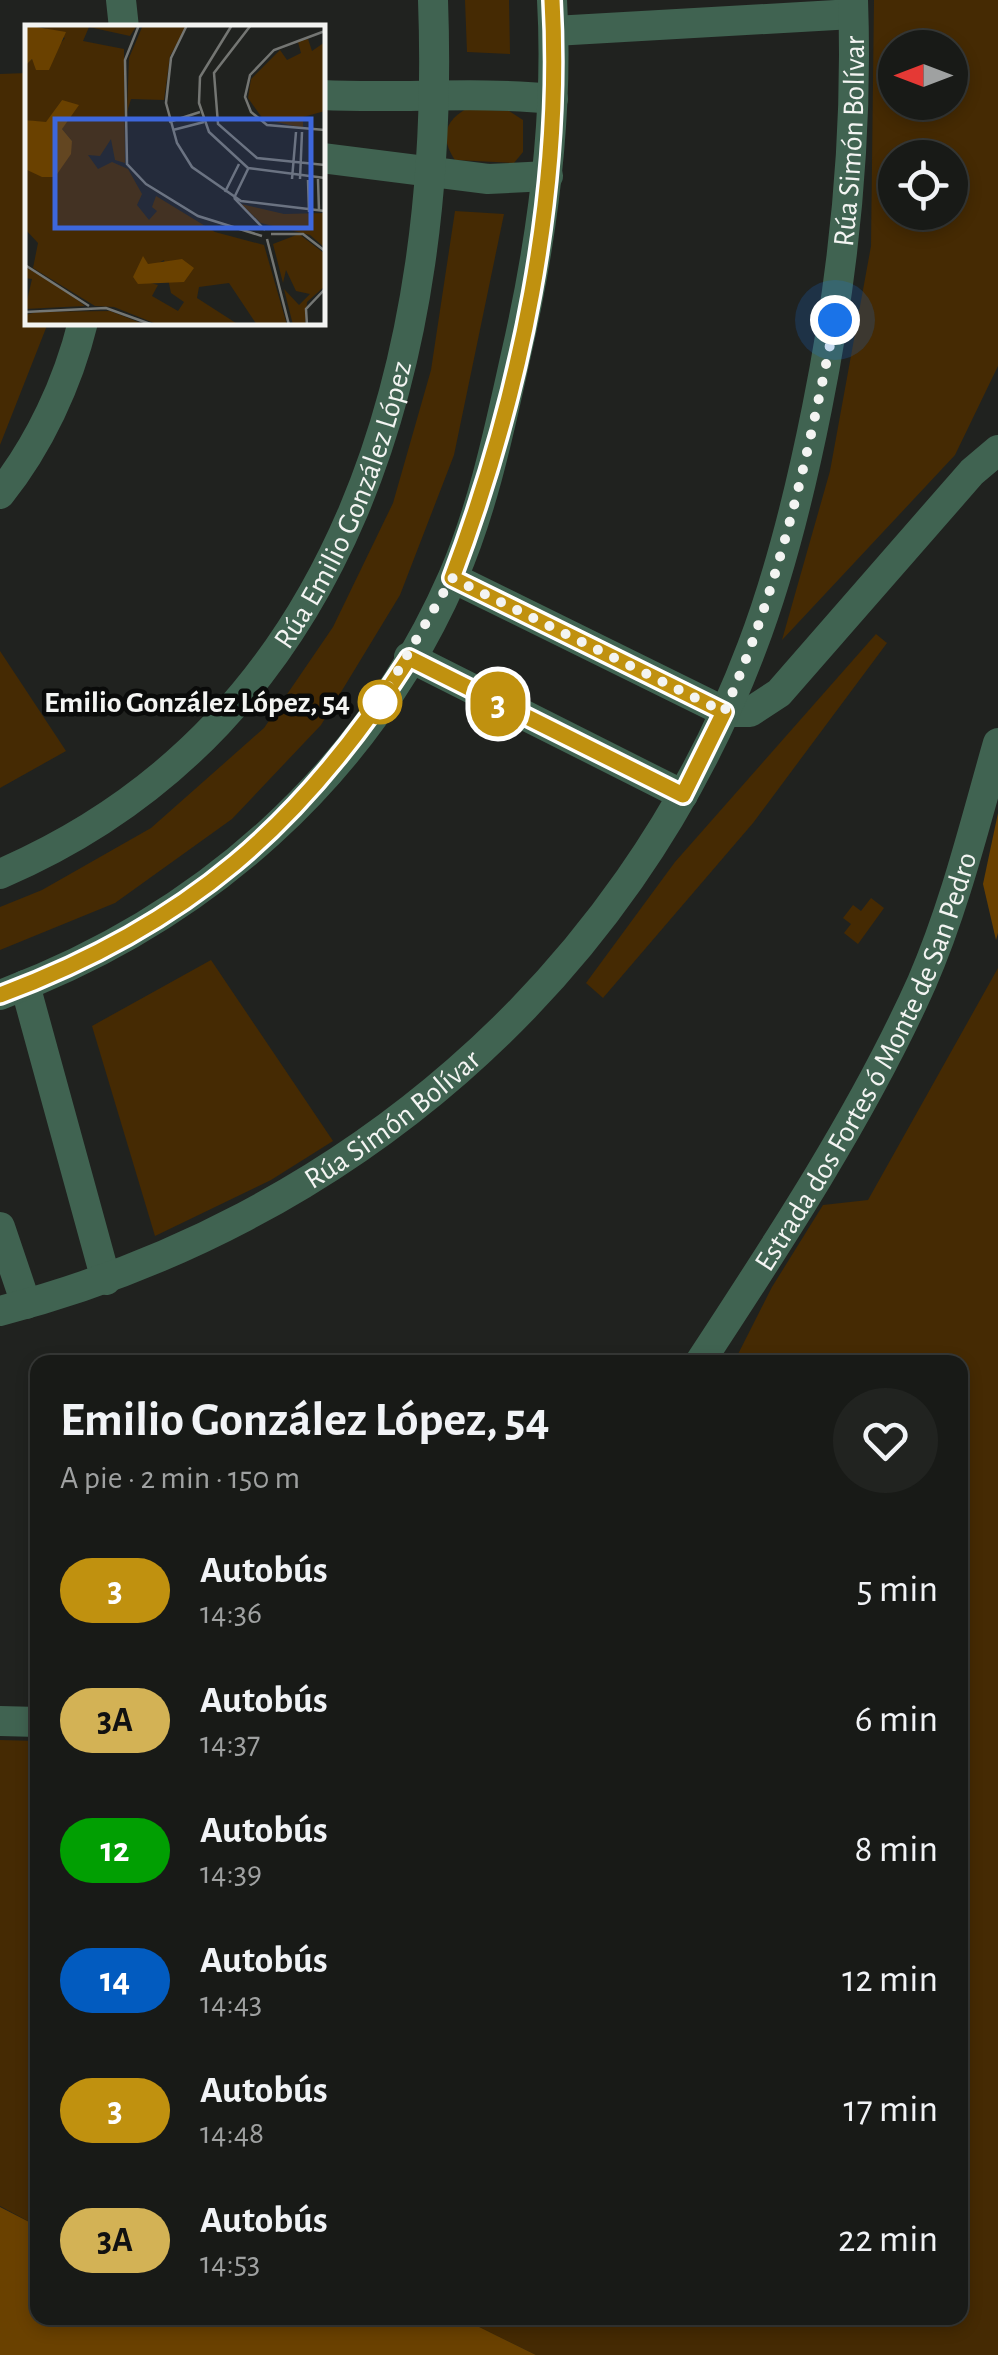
<!DOCTYPE html>
<html lang="es">
<meta charset="utf-8">
<style>
:root{--surface:#181a17;--page:#212320;--text:#f1f3f6;--muted:#9fa1a1;--line:#363836}
body{margin:0;font-family:"Alegreya Sans",sans-serif;background:var(--page);color:var(--text);height:100vh;display:flex;flex-direction:column;font-size:38px;white-space:nowrap}
*{box-sizing:border-box;margin:0}
p{font-size:32px;color:var(--muted)}
.icon{flex:none;width:55px;height:55px;fill:none;stroke:currentColor;stroke-width:2;stroke-linecap:round;stroke-linejoin:round}
.map{position:relative;flex:1;overflow:hidden}
.drawer{position:absolute;left:30px;top:1355px;width:938px;height:970px;display:flex;flex-direction:column;background:var(--surface);border-radius:20px;box-shadow:0 5px 15px #0003,0 0 0 2px var(--line)}
.drawer>*{flex:none}
.badge{padding:0 20px;border-radius:32px;font-size:35px;line-height:65px}
.needle{width:65px;rotate:270deg}
.tools{position:absolute;left:878px;top:30px;display:grid;gap:20px}
.tools a{display:grid;place-items:center;width:90px;height:90px;border-radius:50%;background:var(--surface);box-shadow:0 5px 15px #0003,0 0 0 2px var(--line);font-size:50px}
.you{position:absolute;width:50px;height:50px;margin:-25px;border:8px solid #fff;border-radius:50%;background:#1a73e8;box-shadow:0 0 0 15px #1a73e833}
.map>.badge{position:absolute;translate:-50% -50%;box-shadow:0 0 0 5px #fff}
.round{display:grid;place-items:center;flex:none;width:105px;height:105px;border-radius:52px;background:var(--page)}
.summary{display:flex;align-items:center;justify-content:space-between;height:170px;padding:0 30px}
h1{font-size:48px;font-weight:600;line-height:75px}
ul{padding:0;list-style:none}
li{display:flex;align-items:center;gap:30px;height:130px;padding:0 30px}
li div{flex:1}
li b{display:block;font-size:38px}
li em{font-style:normal}
li .badge{min-width:110px;font-weight:700;text-align:center}
.map>svg:first-child{display:block}
</style>
<div class="map">
<svg width="998" height="2355" viewBox="0 0 998 2355">
<rect width="100%" height="100%" fill="#20221f"/>
<g fill="#452a03" fill-rule="evenodd">
<path d="M 465,0 L 509,0 L 510,54 L 467,52 Z"/>
<path d="M 874,0 L 998,0 L 998,366 L 955,455 L 782,640 L 830,471 L 871,246 ZM 895,48 L 950,48 L 950,102 L 895,102 ZM 895,158 L 950,158 L 950,212 L 895,212 Z"/>
<path d="M 27,73 L 28,322 L 48,323 L 0,445 L 0,74 Z"/>
<path d="M 466,109 L 509,111 L 523,120 L 523,152 L 514,163 L 455,160 C 441,139 443,122 466,109 Z"/>
<path d="M 455,211 L 504,214 L 454,455 L 400,595 L 321,725 L 232,819 L 115,903 L 0,950 L 0,907 L 42,890 L 151,828 L 264,728 L 333,627 L 393,503 L 431,370 Z"/>
<path d="M 876,634 L 887,643 L 753,823 L 603,998 L 586,983 L 675,862 Z"/>
<path d="M 0,651 L 66,751 L 0,788 Z"/>
<path d="M 871,898 L 884,908 L 858,944 L 844,933 L 851,924 L 843,918 L 853,905 L 861,911 Z"/>
<path d="M 211,960 L 333,1141 L 271,1180 L 155,1236 L 92,1026 Z"/>
<path d="M 998,968 L 998,2355 L 536,2355 L 461,2318 L 960,2318 L 960,1362 L 734,1362 L 772,1287 L 823,1205 L 868,1200 Z"/>
<path d="M 0,1740 L 37,1741 L 37,2226 L 0,2206 Z"/>
</g>
<g fill="#6a4100">
<path d="M 998,813 L 998,933 L 996,940 L 983,884 Z"/>
<path d="M 0,2207 L 37,2226 L 38,2318 L 461,2318 L 536,2355 L 0,2355 Z"/>
</g>
<g fill="none" stroke-linecap="round" stroke-linejoin="round">
<g stroke="#406351" stroke-width="30">
<path d="M 121,0 L 124,28"/>
<path d="M 554,31 L 853,14"/>
<path d="M 322,95 C 400,99 476,91 553,99"/>
<path d="M 322,158 L 488,179 L 548,176"/>
<path d="M 0,494 C 39,445 68,383 83,322"/>
<path d="M 453,578 L 725,712 L 750,712 L 779,693 L 972,472 L 998,450"/>
<path d="M 409,657 L 683,795"/>
<path id="s1" d="M 0,874 C 351,723 446,351 433,0"/>
<path d="M 25,985 L 106,1280"/>
<path d="M 0,995 C 202,920 366,776 453,577 C 483,508 499,431 515,359 C 542,242 559,121 552,0"/>
<path d="M 0,1227 L 26,1304"/>
<path id="s2" d="M 0,1311 C 343,1222 626,981 752,647 C 781,571 801,488 817,408 C 844,274 858,137 853,0"/>
<path id="s3" d="M 700,1362 C 778,1243 864,1112 922,982 C 955,906 975,823 998,743"/>
<path d="M 0,1721 L 38,1722"/>
</g>
</g>
<g fill="none" stroke-linecap="round" stroke-linejoin="round">
<defs>
<path id="line" d="M 0,995 C 188,925 302,825 409,658 L 683,795 L 724,712 L 452,578 C 520,398 563,193 552,0"/>
</defs>
<use href="#line" stroke="#fff" stroke-width="22"/>
<use href="#line" stroke="#c0910f" stroke-width="15"/>
<path stroke="#f3f4f2" stroke-width="10" stroke-dasharray="0 18" d="M 380,702 L 452,578 L 724,712 C 780,587 808,454 835,320"/>
</g>
<circle fill="#fff" stroke="#c0910f" stroke-width="5" cx="380" cy="702" r="20"/>
<g text-anchor="middle" stroke-width="9" stroke-linejoin="round" paint-order="stroke">
<g font-size="30" fill="#f3f4f2" stroke="#0a0b0a">
<text dy="10" stroke="none"><textPath href="#s2" startOffset="1560">Rúa Simón Bolívar</textPath></text>
<text dy="10" stroke="none"><textPath href="#s1" startOffset="522">Rúa Emilio González López</textPath></text>
<text dy="10" stroke="none"><textPath href="#s3" startOffset="345">Estrada dos Fortes ó Monte de San Pedro</textPath></text>
<text dy="10" stroke="none"><textPath href="#s2" startOffset="440">Rúa Simón Bolívar</textPath></text>
</g>
<g font-size="30" font-weight="bold" fill="#f3f4f2" stroke="#0a0b0a" text-anchor="end">
<text x="350" y="712">Emilio González López, 54</text>
</g>
</g>
<g transform="translate(25 25)">
<rect width="300" height="300" fill="#20221f"/>
<path d="M 14,0 L 112,0 L 105,11 L 64,2 L 58,16 L 99,24 L 100,138 L 90,135 L 86,114 L 75,131 L 63,130 L 73,144 L 87,137 L 103,144 L 117,169 L 112,180 L 124,195 L 132,186 L 127,182 L 131,171 L 190,207 L 239,220 L 262,300 L 232,300 L 204,258 L 174,262 L 172,273 L 214,300 L 134,300 L 89,282 L 70,281 L 8,243 L 13,218 L 0,204 L 0,144 L 30,152 L 47,116 L 37,104 L 37,75 L 21,98 L 0,95 L 0,41 L 7,34 L 12,45 L 40,13 ZM 139,235 L 146,268 L 159,277 L 153,286 L 127,271 L 133,260 L 108,253 ZM 118,0 L 162,0 L 145,31 L 139,75 L 106,74 L 102,87 L 104,33 ZM 283,14 L 287,26 L 300,17 L 300,86 L 278,92 L 278,103 L 238,94 L 223,73 L 226,54 L 255,25 L 262,35 L 276,28 L 273,17 ZM 216,179 L 259,189 L 300,188 L 300,223 L 285,210 L 236,198 ZM 274,209 L 300,229 L 300,261 L 282,277 L 280,300 L 268,300 L 259,264 L 274,280 L 285,269 L 271,266 L 261,245 L 258,258 L 248,219 ZM 0,242 L 36,262 L 60,281 L 0,284 L 7,254 L 0,253 ZM 85,286 L 121,300 L 0,300 L 0,290 L 12,287 Z" fill="#452a03" fill-rule="evenodd"/>
<path d="M 0,0 L 41,7 L 24,45 L 11,45 L 7,34 L 0,41 ZM 37,75 L 54,80 L 37,104 L 47,116 L 46,129 L 30,152 L 17,152 L 0,144 L 0,95 L 21,97 ZM 118,231 L 123,239 L 157,234 L 169,243 L 159,257 L 113,259 L 108,252 Z" fill="#6a4100"/>
<path fill="none" stroke="#747673" stroke-width="2.5" d="M 114,0 L 100,35 L 102,139 L 121,159 L 173,191 L 237,211M 162,0 L 146,33 L 141,78 L 152,118 L 167,142 L 216,176 L 300,186M 207,0 L 175,52 L 174,78 L 184,107 L 223,143 L 300,153M 226,0 L 189,48 L 193,99 L 232,133 L 300,140M 300,6 L 249,25 L 225,50 L 220,72 L 226,87 L 242,100 L 300,105M 144,97 L 175,87M 148,105 L 179,97M 267,154 L 271,107M 275,154 L 277,107M 293,154 L 294,186M 283,155 L 284,187M 200,167 L 214,139M 209,173 L 240,205M 209,173 L 223,144M 246,209 L 278,209 L 300,226M 242,214 L 264,300M 0,240 L 64,281M 0,287 L 81,283 L 128,300M 282,300 L 281,284 L 300,264"/>
<path fill="#3d67dc" fill-opacity="0.15" stroke="#3d67dc" stroke-width="5" d="M 30,94 L 286,94 L 286,203 L 30,203 Z"/>
<rect width="300" height="300" fill="none" stroke="#f3f4f2" stroke-width="5"/>
</g>
</svg>
<div class="tools">
<a><svg class="needle" viewBox="-14 -14 28 28"><path d="M0-13l5 13h-10z" fill="#e53935"/><path d="M0 13l5-13h-10z" fill="#9fa1a1"/></svg></a>
<a><svg class="icon" aria-label="locate" viewBox="0 0 24 24"><circle cx="12" cy="12" r="6"/><path d="M12 2v4M12 18v4M2 12h4M18 12h4"/></svg></a>
</div>
<div class="you" style="left:835px;top:320px"></div>
<b class="badge" style="left:498px;top:704px;background:#c0910f;color:#fff">3</b>
<section class="drawer">
<div class="summary"><div><h1>Emilio González López, 54</h1><p>A pie · 2 min · 150 m</p></div><a class="round"><svg class="icon" aria-label="heart" viewBox="0 0 24 24"><path d="M12 20l-8-8c-3-5 5-10 8-4 3-6 11-1 8 4z"/></svg></a></div>
<ul>
<li><span class="badge" style="background:#c0910f;color:#fff">3</span><div><b>Autobús</b><p>14:36</p></div><em>5 min</em></li>
<li><span class="badge" style="background:#d3b255;color:#111">3A</span><div><b>Autobús</b><p>14:37</p></div><em>6 min</em></li>
<li><span class="badge" style="background:#019f02;color:#fff">12</span><div><b>Autobús</b><p>14:39</p></div><em>8 min</em></li>
<li><span class="badge" style="background:#025bbf;color:#fff">14</span><div><b>Autobús</b><p>14:43</p></div><em>12 min</em></li>
<li><span class="badge" style="background:#c0910f;color:#fff">3</span><div><b>Autobús</b><p>14:48</p></div><em>17 min</em></li>
<li><span class="badge" style="background:#d3b255;color:#111">3A</span><div><b>Autobús</b><p>14:53</p></div><em>22 min</em></li>
</ul>
</section>
</div>
